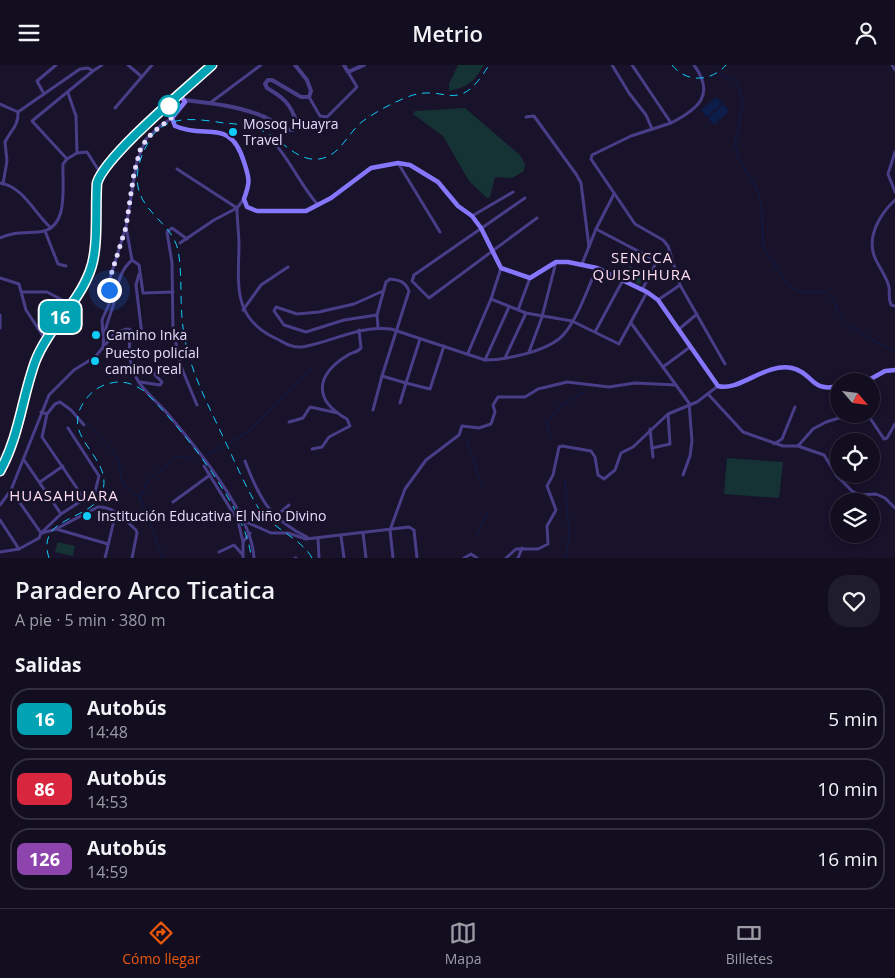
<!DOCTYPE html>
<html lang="es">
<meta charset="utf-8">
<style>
:root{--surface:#120e20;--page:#1f1c2d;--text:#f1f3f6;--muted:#9c9ca5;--line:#312e3e;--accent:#ea580c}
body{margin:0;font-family:"Open Sans",sans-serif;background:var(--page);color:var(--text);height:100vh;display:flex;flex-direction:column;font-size:19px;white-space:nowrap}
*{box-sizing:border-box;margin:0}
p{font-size:16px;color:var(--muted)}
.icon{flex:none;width:28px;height:28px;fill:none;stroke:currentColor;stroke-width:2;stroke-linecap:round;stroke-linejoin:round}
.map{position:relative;height:493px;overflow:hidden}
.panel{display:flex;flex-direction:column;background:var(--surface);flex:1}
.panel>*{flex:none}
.badge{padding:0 10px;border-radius:8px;font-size:18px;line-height:32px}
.needle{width:32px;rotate:118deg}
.fabs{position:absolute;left:830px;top:308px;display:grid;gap:10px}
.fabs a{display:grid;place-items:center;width:50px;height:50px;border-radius:50%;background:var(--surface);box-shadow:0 2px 8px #0003,0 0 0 1px var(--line);font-size:25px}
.you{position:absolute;width:25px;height:25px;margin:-12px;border:4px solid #fff;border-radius:50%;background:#1a73e8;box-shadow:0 0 0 8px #1a73e833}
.map>.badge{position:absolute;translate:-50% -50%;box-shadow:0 0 0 2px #fff}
h2{padding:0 15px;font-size:19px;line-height:45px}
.round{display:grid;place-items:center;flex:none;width:52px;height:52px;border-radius:20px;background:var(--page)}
.head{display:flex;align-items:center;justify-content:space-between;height:85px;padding:0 15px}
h1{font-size:24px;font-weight:600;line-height:38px}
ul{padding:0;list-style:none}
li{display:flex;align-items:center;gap:15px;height:62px;margin:0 10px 8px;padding:0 5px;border:2px solid var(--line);border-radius:20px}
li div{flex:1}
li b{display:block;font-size:19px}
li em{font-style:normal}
li .badge{min-width:55px;font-weight:700;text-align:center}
header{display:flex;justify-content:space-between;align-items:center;height:65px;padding:0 15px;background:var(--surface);font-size:22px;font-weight:600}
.tab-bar{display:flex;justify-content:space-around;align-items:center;height:70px;border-top:1px solid var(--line);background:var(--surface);font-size:14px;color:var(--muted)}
.tab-bar a{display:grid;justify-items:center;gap:2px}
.tab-bar .selected{color:var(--accent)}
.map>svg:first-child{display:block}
</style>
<header><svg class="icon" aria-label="menu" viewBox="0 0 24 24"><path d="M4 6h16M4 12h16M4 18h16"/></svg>Metrio<svg class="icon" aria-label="person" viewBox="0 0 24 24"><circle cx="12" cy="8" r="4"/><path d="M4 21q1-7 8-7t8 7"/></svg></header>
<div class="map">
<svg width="895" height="493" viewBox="0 0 895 493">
<rect width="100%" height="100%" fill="#18122b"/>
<g fill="#153334">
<path d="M 458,0 L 484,0 C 473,17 470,21 449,26 L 449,19 Z"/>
<path d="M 465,43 L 520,90 L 525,99 L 524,106 L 512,113 L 495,112 L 490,132 L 487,133 L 469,116 L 443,71 L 413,49 L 415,46 Z"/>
<path d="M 630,201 L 645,209 L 640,220 L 624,212 Z"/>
<path d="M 727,393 L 783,397 L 779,433 L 724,429 Z"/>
<path d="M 58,477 L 75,481 L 73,491 L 55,487 Z"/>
</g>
<g fill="#0d1d49">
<path d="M 716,32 L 722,38 L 707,52 L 701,45 Z"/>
<path d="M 723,39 L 729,46 L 714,60 L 708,53 Z"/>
</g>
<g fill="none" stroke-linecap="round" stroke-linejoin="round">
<g stroke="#0d1d49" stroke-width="1">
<path d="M 711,0 L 714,3"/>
<path d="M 720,8 L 737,17 L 743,39 L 735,79 L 739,94 L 757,124 L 762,143 L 763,182 L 786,218 L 795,225 L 804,228 L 827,227 C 837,237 836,245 843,254 C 853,267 881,279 895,286"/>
<path d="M 86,357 C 94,367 111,382 117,393 C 125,412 114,419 140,432 L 163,493"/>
<path d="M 466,372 L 481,419"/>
<path d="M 550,372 L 547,357 L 561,340 L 585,327"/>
<path d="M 228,378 L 248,367 L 312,303"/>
<path d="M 207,390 L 224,381"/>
<path d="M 565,415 L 569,469 L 566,493"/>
<path d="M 140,432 L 149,415 L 178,391 L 194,395"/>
<path d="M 477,470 L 487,447"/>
<path d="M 56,491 L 59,493"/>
</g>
<g stroke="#483e88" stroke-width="3">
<path d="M 128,0 L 142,12"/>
<path d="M 612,0 L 629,28 L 646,50 L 652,64"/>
<path d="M 632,0 L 671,58 C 698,44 716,30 694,0"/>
<path d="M 892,0 L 895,5"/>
<path d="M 93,6 L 102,0"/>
<path d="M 68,28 L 76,51 L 77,88"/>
<path d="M 44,29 L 37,16 L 56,0"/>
<path d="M 309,32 L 320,51 L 327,52 L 357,22 L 348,7"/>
<path d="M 210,38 L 261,0"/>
<path d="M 0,39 L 18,47"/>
<path d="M 115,43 L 152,0"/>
<path d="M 18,47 L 80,4 L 88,3 L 93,6 L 32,56 L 67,94"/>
<path d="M 526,52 L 534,51 L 576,109 L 581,118 L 589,182"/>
<path d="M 671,58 L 631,71 L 592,90 L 591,94 L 635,159 L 663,175 L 668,181 L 680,220 L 725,299"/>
<path d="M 271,74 C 290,94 300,120 318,140"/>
<path d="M 895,87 L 888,109 L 895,127"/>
<path d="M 398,98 L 440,167"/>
<path d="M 177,104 L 237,143"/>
<path d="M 0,118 C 24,122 34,148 51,163"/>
<path d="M 3,119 L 7,96 L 5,77 C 11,65 19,60 18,47"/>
<path d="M 525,133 L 414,210 L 412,216 L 429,233 L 537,153"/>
<path d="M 895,135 C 880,149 866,172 875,193 C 879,202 887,212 889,222 C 890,229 888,233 891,240 L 895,241"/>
<path d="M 237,143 C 237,156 239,168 239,181 C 238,222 233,254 277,274 C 285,278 292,283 302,282 C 333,277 358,260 391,264 L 485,295 C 506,295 550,286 564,269 C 578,253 588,222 597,203"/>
<path d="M 472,151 L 513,127"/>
<path d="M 126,162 L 132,195"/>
<path d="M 596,164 L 655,195 L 656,198 L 642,225"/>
<path d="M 45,166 L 58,199 L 66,201"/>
<path d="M 0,173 C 13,167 23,168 38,167 C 70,165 62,122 63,99 L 67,94 L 77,88 L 87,87 L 101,109"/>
<path d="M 187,174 L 172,163 L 167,167 L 172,198 L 173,266 L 182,304 L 197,340"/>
<path d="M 180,178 L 214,155 L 237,143 L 244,134"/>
<path d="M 582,199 L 596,164 L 614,129"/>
<path d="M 0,213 L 19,219 L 26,245 L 45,274"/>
<path d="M 22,227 L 47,227 L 70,239"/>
<path d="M 491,234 L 501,203"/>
<path d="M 658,235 L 680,220"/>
<path d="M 243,245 L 261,220 L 288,202"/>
<path d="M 518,245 L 530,213"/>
<path d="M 0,250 L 0,263"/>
<path d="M 377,250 L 344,255 L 306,267 L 284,260 L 274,246 L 276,242 L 297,249 L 319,247 L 354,239 L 383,226"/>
<path d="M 631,258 L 689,338 L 692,376 L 690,391 L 683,410"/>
<path d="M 378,263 L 377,250 L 386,217 L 390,214 C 399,215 405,216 409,226 L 382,311 L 406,318 L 420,274"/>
<path d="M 129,264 L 139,271 L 142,270 L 136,220 L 139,209"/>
<path d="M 678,265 L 697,249"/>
<path d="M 595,267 L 623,215"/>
<path d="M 103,270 L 102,255 L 110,237 L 110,213 L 126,162 L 137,96 L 146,74 L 160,61 L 172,53"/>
<path d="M 103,283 C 103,268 108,256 113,241 C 118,224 117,208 132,195 L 139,200 L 143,228 L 173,227"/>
<path d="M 529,287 L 542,252 L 556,197"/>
<path d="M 468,288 L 491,234 L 526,248 L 572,256 L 619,279 L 647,227"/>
<path d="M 505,293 L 526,248"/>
<path d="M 485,295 L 509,242"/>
<path d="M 663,302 L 690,282"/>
<path d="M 140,317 L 160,320 L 162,317 L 155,310 L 155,308 L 182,304"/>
<path d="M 708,329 L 743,367 L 783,381 L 798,381 L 824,390 L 837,411 L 852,426 L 859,430 L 876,429 L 885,433 L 895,443"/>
<path d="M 400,338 L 406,318 L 430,324 L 444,281"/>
<path d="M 373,345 L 382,311"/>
<path d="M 41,347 L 47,349 L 42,372 L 85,435"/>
<path d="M 47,349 L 55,339 L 60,337 L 71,345 L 84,360"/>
<path d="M 289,357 L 303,353 L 310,342 L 338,348"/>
<path d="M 650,364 L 653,392"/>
<path d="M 774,379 L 782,374 L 795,342"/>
<path d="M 798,381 L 813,364 L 826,357 L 839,353 L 854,355 L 870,353 L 884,374 L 887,373 L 895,359"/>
<path d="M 652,383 L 670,379 L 668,349"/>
<path d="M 312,384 L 322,382 L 329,372 L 350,361 L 347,354 C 313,335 315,310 348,290 C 352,287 357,288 361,283 L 359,265"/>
<path d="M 24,395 L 61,449"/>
<path d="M 245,396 C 259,433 270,454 307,472"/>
<path d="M 204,401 L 238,456 L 243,477"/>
<path d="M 40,417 L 63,401"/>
<path d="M 11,425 L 41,468"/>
<path d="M 173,437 L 210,410"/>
<path d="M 0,440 L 11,425 L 49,330 L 74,305 L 95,292 L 115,268 L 127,264 L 131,270 C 127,286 129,299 137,314 C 143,326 158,337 167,348 C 196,382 252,449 254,493"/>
<path d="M 275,452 L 289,440"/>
<path d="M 0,455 L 19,484"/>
<path d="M 244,456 L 271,468 L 288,468 L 306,474 L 409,462 L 414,465 L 417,493"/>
<path d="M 56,464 L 98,442 C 114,441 125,455 136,465 L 137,468 L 132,493"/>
<path d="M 42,468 L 56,464 L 108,479"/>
<path d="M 363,468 L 366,493"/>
<path d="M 341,471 L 344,493"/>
<path d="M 318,473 L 319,493"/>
<path d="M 0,487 L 19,484 L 39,473 L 41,468 L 61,449 L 95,427 L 99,411 L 68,363"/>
<path d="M 219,487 L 234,480 L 242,489"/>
<path d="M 105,493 L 116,447"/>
<path d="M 243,493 L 243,477 L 250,468"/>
<path d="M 295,493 L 296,493"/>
<path d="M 393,493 L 390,465 L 405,424 L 426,395 L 459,370 L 462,361 L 479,363 L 491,359 L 495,347 L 493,340 L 498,332 L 525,332 L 538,324 L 567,317 L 609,322 L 635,318 L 676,320"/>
<path d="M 464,493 L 471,489 L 477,493"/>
<path d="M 506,493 L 516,484 L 538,484 L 548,479 L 547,461 L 556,445 L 547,421 L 553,410 L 559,382 L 562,381 L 591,386 L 595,392 L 598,410 L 604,414 L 615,405 L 621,388 L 633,382 L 668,349 L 697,337 L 718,321"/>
<path d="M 518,493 L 522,483"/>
</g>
<g stroke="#483e88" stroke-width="4">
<path d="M 344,0 L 348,7 L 364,0"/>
<path d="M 185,35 C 211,38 238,41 262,51 C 271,54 284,66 293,65 L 297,58 C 290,38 284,33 267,23 L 265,19 L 268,15 L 272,15 L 301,32 L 309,32 L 311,26 L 307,15 L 295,0"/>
</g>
<g stroke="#8676fb" stroke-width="4.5">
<path d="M 180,30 L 185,37 L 172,53 L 175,61 C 207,75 230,52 244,97 C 250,115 250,117 244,134 L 247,142 L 257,146 L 306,146 L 331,133 L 371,103 L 398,98 L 410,100 L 438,117 L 458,141 L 472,151 L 481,163 L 501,203 L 530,213 L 556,197 L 568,197 L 597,203 L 647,227 L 658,235 L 718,321 C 739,327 766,297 792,303 C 814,308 810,328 839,321"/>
<path d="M 867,316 L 885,306 L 895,305"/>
</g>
<path stroke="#e661ca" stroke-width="5" d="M 0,406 L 11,384 L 39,287 C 52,259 77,238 89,210 C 99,186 95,145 97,119 C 104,92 188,23 212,0"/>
<g stroke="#0ecbf8" stroke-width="1" stroke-dasharray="8 6" stroke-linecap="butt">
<path d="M 672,0 C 686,18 711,17 726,0"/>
<path d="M 49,493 C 35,449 95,457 103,425 C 112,390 57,372 86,334 C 92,326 101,320 111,318 C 123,315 134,319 144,326 C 178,358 249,446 251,493"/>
<path d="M 312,493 C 301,473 274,465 259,444 C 246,423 236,399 225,376 C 209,341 190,307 184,269 C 179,241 183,212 178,185 C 172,159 143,148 138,122 C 135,106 141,90 149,76 C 164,48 198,54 224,58 C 237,59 251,60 263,66 C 281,74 297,97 319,94 C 341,91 347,68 363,56 C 376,47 390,39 405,33 C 446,15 456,55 489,0"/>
</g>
</g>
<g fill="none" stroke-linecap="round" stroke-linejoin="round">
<defs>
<path id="line" d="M 0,406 C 19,372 22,333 35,297 C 48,263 78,239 90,206 C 99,183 95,144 97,118 C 105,91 187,23 212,0"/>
</defs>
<use href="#line" stroke="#fff" stroke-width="11"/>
<use href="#line" stroke="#00a3b4" stroke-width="8"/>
<path stroke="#e3dcfe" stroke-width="5" stroke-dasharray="0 9" d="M 109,225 L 110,213 L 126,162 L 134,108 L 141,82 L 152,68 L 175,50 L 169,41"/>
</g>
<circle fill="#fff" stroke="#00a3b4" stroke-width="2.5" cx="169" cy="41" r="10"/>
<g fill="#0ecbf8" stroke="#18122b" stroke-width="2">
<circle cx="233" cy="67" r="5"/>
<circle cx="96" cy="270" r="5"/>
<circle cx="95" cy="296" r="5"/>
<circle cx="87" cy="451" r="5"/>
</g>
<g text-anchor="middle" stroke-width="5" stroke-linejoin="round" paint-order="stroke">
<g font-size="14" fill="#e3dcfe" stroke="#18122b" text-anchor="start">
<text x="243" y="64">Mosoq Huayra<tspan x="243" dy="16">Travel</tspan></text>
<text x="106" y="275">Camino Inka</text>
<text x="105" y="293">Puesto policíal<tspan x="105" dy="16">camino real</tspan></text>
<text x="97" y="456">Institución Educativa El Niño Divino</text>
</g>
<g font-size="15" letter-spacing="1" fill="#fedef0" stroke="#18122b">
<text x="642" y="198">SENCCA<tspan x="642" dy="17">QUISPIHURA</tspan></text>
<text x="64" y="436">HUASAHUARA</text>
</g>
</g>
</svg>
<div class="fabs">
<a><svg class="needle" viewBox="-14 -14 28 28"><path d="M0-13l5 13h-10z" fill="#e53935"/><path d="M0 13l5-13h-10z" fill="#9c9ca5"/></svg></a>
<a><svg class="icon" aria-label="locate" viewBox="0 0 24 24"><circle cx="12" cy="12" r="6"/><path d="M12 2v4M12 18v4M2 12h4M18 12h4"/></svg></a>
<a><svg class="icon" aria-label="layers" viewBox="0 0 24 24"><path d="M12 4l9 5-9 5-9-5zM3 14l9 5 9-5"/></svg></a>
</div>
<div class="you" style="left:109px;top:225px"></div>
<b class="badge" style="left:60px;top:252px;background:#00a3b4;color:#fff">16</b>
</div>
<section class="panel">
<div class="head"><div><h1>Paradero Arco Ticatica</h1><p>A pie · 5 min · 380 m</p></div><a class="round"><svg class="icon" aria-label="heart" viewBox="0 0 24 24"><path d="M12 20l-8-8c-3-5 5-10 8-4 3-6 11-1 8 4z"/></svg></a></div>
<h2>Salidas</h2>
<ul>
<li><span class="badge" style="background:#00a3b4;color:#fff">16</span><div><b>Autobús</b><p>14:48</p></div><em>5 min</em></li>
<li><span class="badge" style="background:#d7263d;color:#fff">86</span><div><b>Autobús</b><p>14:53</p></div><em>10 min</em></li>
<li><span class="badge" style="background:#8e44ad;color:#fff">126</span><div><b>Autobús</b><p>14:59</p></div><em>16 min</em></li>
</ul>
</section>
<nav class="tab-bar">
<a class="selected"><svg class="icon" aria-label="directions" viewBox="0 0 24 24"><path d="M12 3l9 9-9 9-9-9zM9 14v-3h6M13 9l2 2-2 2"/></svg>Cómo llegar</a>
<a><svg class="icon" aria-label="map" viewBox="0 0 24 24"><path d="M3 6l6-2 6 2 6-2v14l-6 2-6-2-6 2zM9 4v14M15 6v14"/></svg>Mapa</a>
<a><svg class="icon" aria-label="tickets" viewBox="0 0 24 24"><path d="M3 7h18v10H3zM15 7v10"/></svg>Billetes</a>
</nav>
